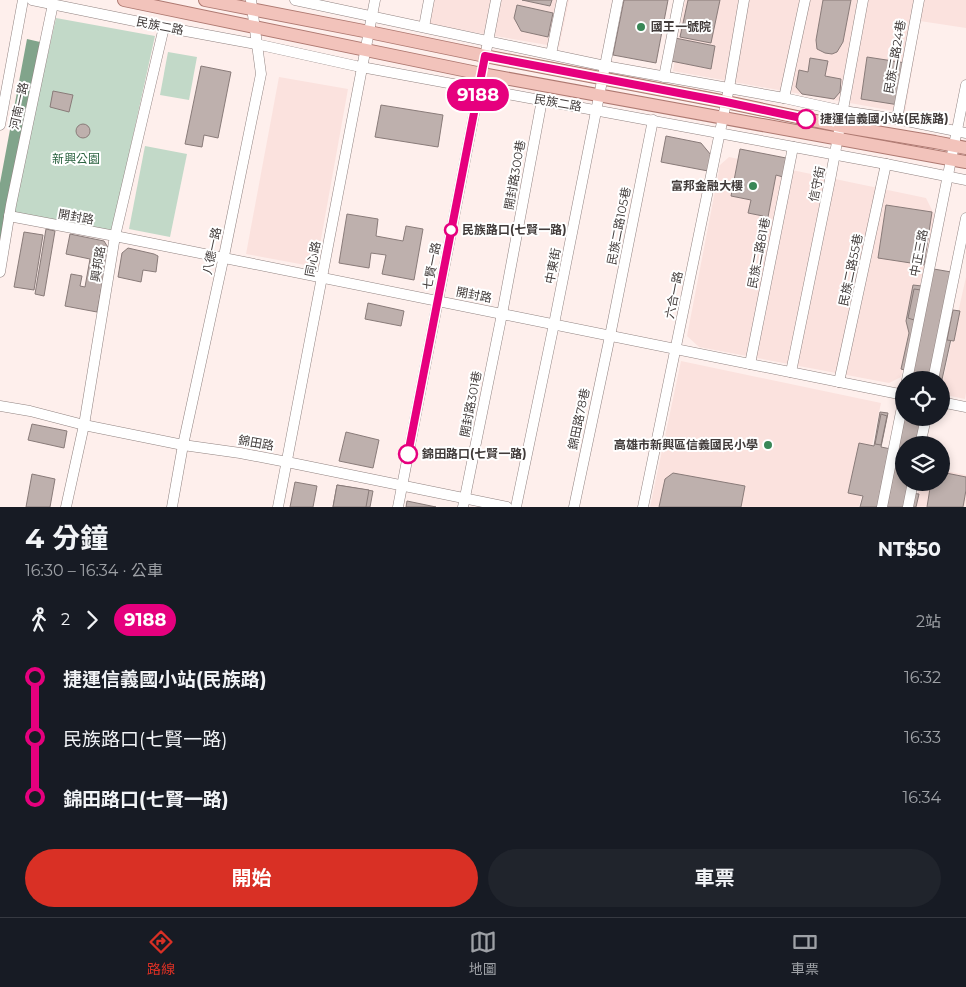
<!DOCTYPE html>
<html lang="zh-TW">
<meta charset="utf-8">
<style>
:root{--surface:#171b24;--page:#20242c;--text:#f1f3f6;--muted:#9ea1a6;--line:#363941;--accent:#d93025}
body{margin:0;font-family:Montserrat,"Noto Sans TC",sans-serif;background:var(--page);color:var(--text);height:100vh;display:flex;flex-direction:column;font-size:19px;white-space:nowrap}
*{box-sizing:border-box;margin:0}
p{font-size:16px;color:var(--muted)}
.icon{flex:none;width:28px;height:28px;fill:none;stroke:currentColor;stroke-width:2;stroke-linecap:round;stroke-linejoin:round}
.map{position:relative;height:507px;overflow:hidden}
.panel{display:flex;flex-direction:column;background:var(--surface);flex:1}
.panel>*{flex:none}
.badge{padding:0 10px;border-radius:16px;font-size:18px;line-height:32px}
.tools{position:absolute;left:895px;top:371px;display:grid;gap:10px}
.tools a{display:grid;place-items:center;width:55px;height:55px;border-radius:50%;background:var(--surface);box-shadow:0 2px 8px #0003;font-size:25px}
.map>.badge{position:absolute;translate:-50% -50%;box-shadow:0 0 0 2px #fff}
.legs{display:flex;align-items:center;gap:8px;height:55px;padding:0 25px;font-size:16px}
.legs p{margin-inline-start:auto}
.headline{display:flex;align-items:center;justify-content:space-between;height:85px;padding:0 25px}
h1{font-size:28px;font-weight:700;line-height:38px}
.primary-button{display:flex;gap:10px;margin-top:auto;padding:10px 25px}
.primary-button a{flex:1;height:58px;border-radius:30px;background:var(--accent);color:#fff;font-size:20px;font-weight:700;line-height:58px;text-align:center}
.primary-button a+a{background:var(--page);color:var(--text)}
ul{padding:0 25px;list-style:none}
li{display:flex;align-items:center;gap:18px;height:60px;font-size:19px}
li i{display:grid;place-items:center;width:8px;height:100%;margin:0 6px;background:currentColor}
li i::after{content:'';width:12px;height:12px;margin:-6px;border:4px solid;border-radius:50%;background:var(--surface)}
li p{margin-inline-start:auto}
li:first-child i{background:linear-gradient(#0000 50%,currentColor 0)}
li:last-child i{background:linear-gradient(currentColor 50%,#0000 0)}
.tab-bar{display:flex;justify-content:space-around;align-items:center;height:70px;border-top:1px solid var(--line);background:var(--surface);font-size:14px;color:var(--muted)}
.tab-bar a{display:grid;justify-items:center;gap:2px}
.tab-bar .active{color:var(--accent)}
.map>svg:first-child{display:block}
</style>
<div class="map">
<svg width="966" height="507" viewBox="0 0 966 507">
<rect width="100%" height="100%" fill="#feefec"/>
<g fill="#fbe2de">
<path d="M 425,0 L 569,0 L 559,47 L 420,23 Z"/>
<path d="M 685,0 L 966,0 L 966,28 L 920,21 L 905,113 L 673,71 Z"/>
<path d="M 279,77 L 348,89 L 316,267 L 246,254 Z"/>
<path d="M 729,157 L 926,198 L 935,216 L 901,377 L 889,383 L 699,347 L 687,336 L 720,165 Z"/>
<path d="M 966,277 L 966,393 L 965,399 L 941,394 L 941,389 Z"/>
<path d="M 681,361 L 881,403 L 859,507 L 650,507 Z"/>
<path d="M 941,470 L 966,475 L 966,500 L 965,507 L 915,507 L 920,483 L 941,482 Z"/>
</g>
<g fill="#c2d9c8">
<path d="M 56,18 L 155,36 L 112,231 L 12,212 Z"/>
<path d="M 168,52 L 197,57 L 189,100 L 160,95 Z"/>
<path d="M 145,146 L 187,154 L 170,237 L 129,229 Z"/>
</g>
<path fill="#81a48b" d="M 27,39 L 40,42 L 0,244 L 0,183 Z"/>
<g fill="#beb0ad" stroke="#897b79">
<path d="M 522,0 L 552,0 L 550,6 Z"/>
<path d="M 624,0 L 668,0 L 656,63 L 613,55 Z"/>
<path d="M 688,0 L 720,0 L 711,43 L 680,37 Z"/>
<path d="M 823,0 L 851,0 L 843,42 L 837,52 L 832,54 L 825,53 L 817,49 L 816,40 Z"/>
<path d="M 517,5 L 553,13 L 548,37 L 521,31 L 514,18 Z"/>
<path d="M 675,38 L 715,46 L 711,69 L 671,61 Z"/>
<path d="M 867,57 L 906,63 L 899,105 L 861,99 Z"/>
<path d="M 810,58 L 828,61 L 825,76 L 841,79 L 840,92 L 834,99 L 802,94 L 796,87 L 799,70 L 808,72 Z"/>
<path d="M 201,66 L 231,72 L 218,138 L 204,135 L 202,147 L 185,144 Z"/>
<path d="M 53,91 L 73,95 L 69,112 L 50,107 Z"/>
<path d="M 381,105 L 443,115 L 438,147 L 375,137 Z"/>
<circle cx="83" cy="131" r="7"/>
<path d="M 666,136 L 701,143 L 711,155 L 708,171 L 661,162 Z"/>
<path d="M 740,149 L 786,158 L 783,177 L 776,175 L 768,217 L 748,213 L 751,200 L 731,196 Z"/>
<path d="M 886,205 L 932,212 L 924,265 L 878,258 Z"/>
<path d="M 347,214 L 378,219 L 376,236 L 403,241 L 406,226 L 423,229 L 414,280 L 382,274 L 386,255 L 371,253 L 369,268 L 339,263 Z"/>
<path d="M 46,229 L 55,231 L 44,296 L 35,294 Z"/>
<path d="M 24,232 L 43,235 L 34,290 L 14,287 Z"/>
<path d="M 70,234 L 104,241 L 109,249 L 97,312 L 65,306 L 71,274 L 82,276 L 80,286 L 85,287 L 90,259 L 66,254 Z"/>
<path d="M 128,248 L 154,254 L 158,256 L 156,272 L 143,270 L 141,282 L 118,277 L 122,253 Z"/>
<path d="M 928,268 L 957,273 L 942,329 L 953,330 L 941,384 L 941,380 L 910,380 L 912,372 L 901,369 L 909,333 L 906,321 L 913,285 L 922,286 Z"/>
<path d="M 914,289 L 921,290 L 914,320 L 908,318 Z"/>
<path d="M 368,303 L 404,311 L 401,326 L 365,319 Z"/>
<path d="M 953,310 L 960,311 L 954,341 L 947,340 Z"/>
<path d="M 880,412 L 888,413 L 881,447 L 896,450 L 904,418 L 924,418 L 918,445 L 904,445 L 904,482 L 911,482 L 909,493 L 919,494 L 916,507 L 860,507 L 863,496 L 848,493 L 859,443 L 874,446 Z"/>
<path d="M 881,414 L 887,416 L 881,445 L 875,444 Z"/>
<path d="M 32,424 L 67,431 L 64,448 L 28,440 Z"/>
<path d="M 346,432 L 379,440 L 373,468 L 339,461 Z"/>
<path d="M 941,472 L 966,477 L 966,490 L 963,507 L 927,507 L 931,482 L 941,482 Z"/>
<path d="M 673,473 L 745,486 L 741,507 L 659,507 L 665,479 Z"/>
<path d="M 32,474 L 55,479 L 50,507 L 26,507 Z"/>
<path d="M 295,482 L 317,486 L 313,507 L 290,507 Z"/>
<path d="M 337,485 L 373,491 L 370,507 L 333,507 Z"/>
<path d="M 337,485 L 369,490 L 366,507 L 333,507 Z"/>
<path d="M 407,501 L 436,507 L 406,507 Z"/>
</g>
<g fill="none" stroke-linecap="round" stroke-linejoin="round">
<defs>
<g id="minor">
<path d="M 32,0 L 164,27 L 256,44 L 356,66 L 886,164 L 966,180"/>
<path d="M 295,0 L 605,66 L 784,98 L 843,111 L 897,119 L 966,133"/>
<path d="M 424,27 L 429,0"/>
<path d="M 551,54 L 562,0"/>
<path d="M 664,77 L 679,0"/>
<path d="M 784,98 L 805,0"/>
<path d="M 897,119 L 919,0"/>
<path d="M 0,125 L 23,0"/>
<path d="M 9,216 L 115,236 L 904,395"/>
<path d="M 0,272 L 11,205 L 53,4"/>
<path d="M 750,364 L 793,147"/>
<path d="M 791,372 L 831,175 L 863,0"/>
<path d="M 907,380 L 966,85"/>
<path d="M 933,380 L 966,218"/>
<path d="M 839,382 L 886,164"/>
<path d="M 941,402 L 966,407"/>
<path d="M 0,406 L 30,411 L 84,425 L 183,445 L 240,453 L 287,462 L 507,507"/>
<path d="M 920,445 L 926,418"/>
<path d="M 66,507 L 84,425 L 115,236 L 164,27"/>
<path d="M 172,507 L 183,445 L 225,251 L 261,74 L 251,0"/>
<path d="M 278,507 L 375,0"/>
<path d="M 398,507 L 496,0"/>
<path d="M 463,507 L 502,314 L 542,100"/>
<path d="M 516,507 L 554,324 L 618,0"/>
<path d="M 574,507 L 610,336 L 653,120"/>
<path d="M 643,507 L 729,88 L 744,0"/>
<path d="M 882,507 L 904,397"/>
<path d="M 908,507 L 913,482"/>
</g>
<g id="major">
<path d="M 124,0 L 482,74 L 966,162"/>
<path d="M 205,0 L 369,32 L 485,56 L 726,102 L 840,126 L 935,142 L 966,148"/>
</g>
</defs>
<use href="#minor" stroke="#918381" stroke-width="11"/>
<use href="#major" stroke="#ae7971" stroke-width="14"/>
<use href="#minor" stroke="#fff" stroke-width="10"/>
<use href="#major" stroke="#f2c3bb" stroke-width="12"/>
</g>
<g fill="none" stroke-linecap="round" stroke-linejoin="round">
<defs>
<path id="line-1" d="M 408,454 L 485,56 L 726,102 L 806,119"/>
</defs>
<use href="#line-1" stroke="#fff" stroke-width="11"/>
<use href="#line-1" stroke="#e6007e" stroke-width="8"/>
</g>
<g fill="#398757" stroke="#fff" stroke-width="2">
<circle cx="641" cy="27" r="5"/>
<circle cx="753" cy="186" r="5"/>
<circle cx="768" cy="445" r="5"/>
</g>
<g fill="#fff" stroke="#e6007e" stroke-width="2.5">
<circle cx="806" cy="119" r="9"/>
<circle cx="451" cy="230" r="6"/>
<circle cx="408" cy="454" r="9"/>
</g>
<g text-anchor="middle" stroke-width="4" stroke-linejoin="round" paint-order="stroke">
<g font-size="12" fill="#413b3a" stroke="#fff">
<text transform="translate(160 26) rotate(11)" y="4">民族二路</text>
<text transform="translate(895 57) rotate(-80)" y="4">民族二路24巷</text>
<text transform="translate(558 103) rotate(10)" y="4">民族二路</text>
<text transform="translate(19 106) rotate(-78)" y="4">河南一路</text>
<text transform="translate(515 175) rotate(-80)" y="4">開封路300巷</text>
<text transform="translate(817 184) rotate(-78)" y="4">信守街</text>
<text transform="translate(76 217) rotate(10)" y="4">開封路</text>
<text transform="translate(619 226) rotate(-79)" y="4">民族二路105巷</text>
<text transform="translate(212 251) rotate(-78)" y="4">八德一路</text>
<text transform="translate(759 253) rotate(-79)" y="4">民族二路81巷</text>
<text transform="translate(919 253) rotate(-79)" y="4">中正三路</text>
<text transform="translate(313 259) rotate(-79)" y="4">同心路</text>
<text transform="translate(98 264) rotate(-81)" y="4">興邦路</text>
<text transform="translate(432 266) rotate(-79)" y="4">七賢一路</text>
<text transform="translate(553 266) rotate(-79)" y="4">中東街</text>
<text transform="translate(851 270) rotate(-78)" y="4">民族二路55巷</text>
<text transform="translate(474 295) rotate(11)" y="4">開封路</text>
<text transform="translate(674 295) rotate(-79)" y="4">六合一路</text>
<text transform="translate(471 404) rotate(-79)" y="4">開封路301巷</text>
<text transform="translate(579 419) rotate(-78)" y="4">錦田路78巷</text>
<text transform="translate(256 443) rotate(10)" y="4">錦田路</text>
</g>
<g font-size="12" font-weight="bold" fill="#413b3a" stroke="#fff" text-anchor="end">
<text x="651" y="31" text-anchor="start">國王一號院</text>
<text x="743" y="190">富邦金融大樓</text>
<text x="758" y="449">高雄市新興區信義國民小學</text>
</g>
<g font-size="12" font-weight="bold" fill="#413b3a" stroke="#fff" text-anchor="start">
<text x="820" y="123">捷運信義國小站(民族路)</text>
<text x="462" y="234">民族路口(七賢一路)</text>
<text x="422" y="458">錦田路口(七賢一路)</text>
</g>
<g font-size="12" fill="#2b6240" stroke="#fff">
<text x="76" y="163">新興公園</text>
</g>
</g>
</svg>
<div class="tools">
<a><svg class="icon" aria-label="locate" viewBox="0 0 24 24"><circle cx="12" cy="12" r="6"/><path d="M12 2v4M12 18v4M2 12h4M18 12h4"/></svg></a>
<a><svg class="icon" aria-label="layers" viewBox="0 0 24 24"><path d="M12 4l9 5-9 5-9-5zM3 14l9 5 9-5"/></svg></a>
</div>
<b class="badge" style="left:478px;top:95px;background:#e6007e;color:#fff">9188</b>
</div>
<section class="panel">
<div class="headline"><div><h1>4 分鐘</h1><p>16:30 – 16:34 · 公車</p></div><b>NT$50</b></div>
<div class="legs"><svg class="icon" aria-label="walk" viewBox="0 0 24 24"><circle cx="13" cy="4" r="2"/><path d="M13 8l-2 6 4 7M11 14l-3 7M7 12l3-4h3l4 4"/></svg>2<svg class="icon" aria-label="forward" viewBox="0 0 24 24"><path d="M9 5l7 7-7 7"/></svg><b class="badge" style="background:#e6007e;color:#fff">9188</b><p>2站</p></div>
<ul>
<li><i style="color:#e6007e"></i><b>捷運信義國小站(民族路)</b><p>16:32</p></li>
<li><i style="color:#e6007e"></i><span>民族路口(七賢一路)</span><p>16:33</p></li>
<li><i style="color:#e6007e"></i><b>錦田路口(七賢一路)</b><p>16:34</p></li>
</ul>
<div class="primary-button"><a>開始</a><a>車票</a></div>
</section>
<nav class="tab-bar">
<a class="active"><svg class="icon" aria-label="directions" viewBox="0 0 24 24"><path d="M12 3l9 9-9 9-9-9zM9 14v-3h6M13 9l2 2-2 2"/></svg>路線</a>
<a><svg class="icon" aria-label="map" viewBox="0 0 24 24"><path d="M3 6l6-2 6 2 6-2v14l-6 2-6-2-6 2zM9 4v14M15 6v14"/></svg>地圖</a>
<a><svg class="icon" aria-label="tickets" viewBox="0 0 24 24"><path d="M3 7h18v10H3zM15 7v10"/></svg>車票</a>
</nav>
